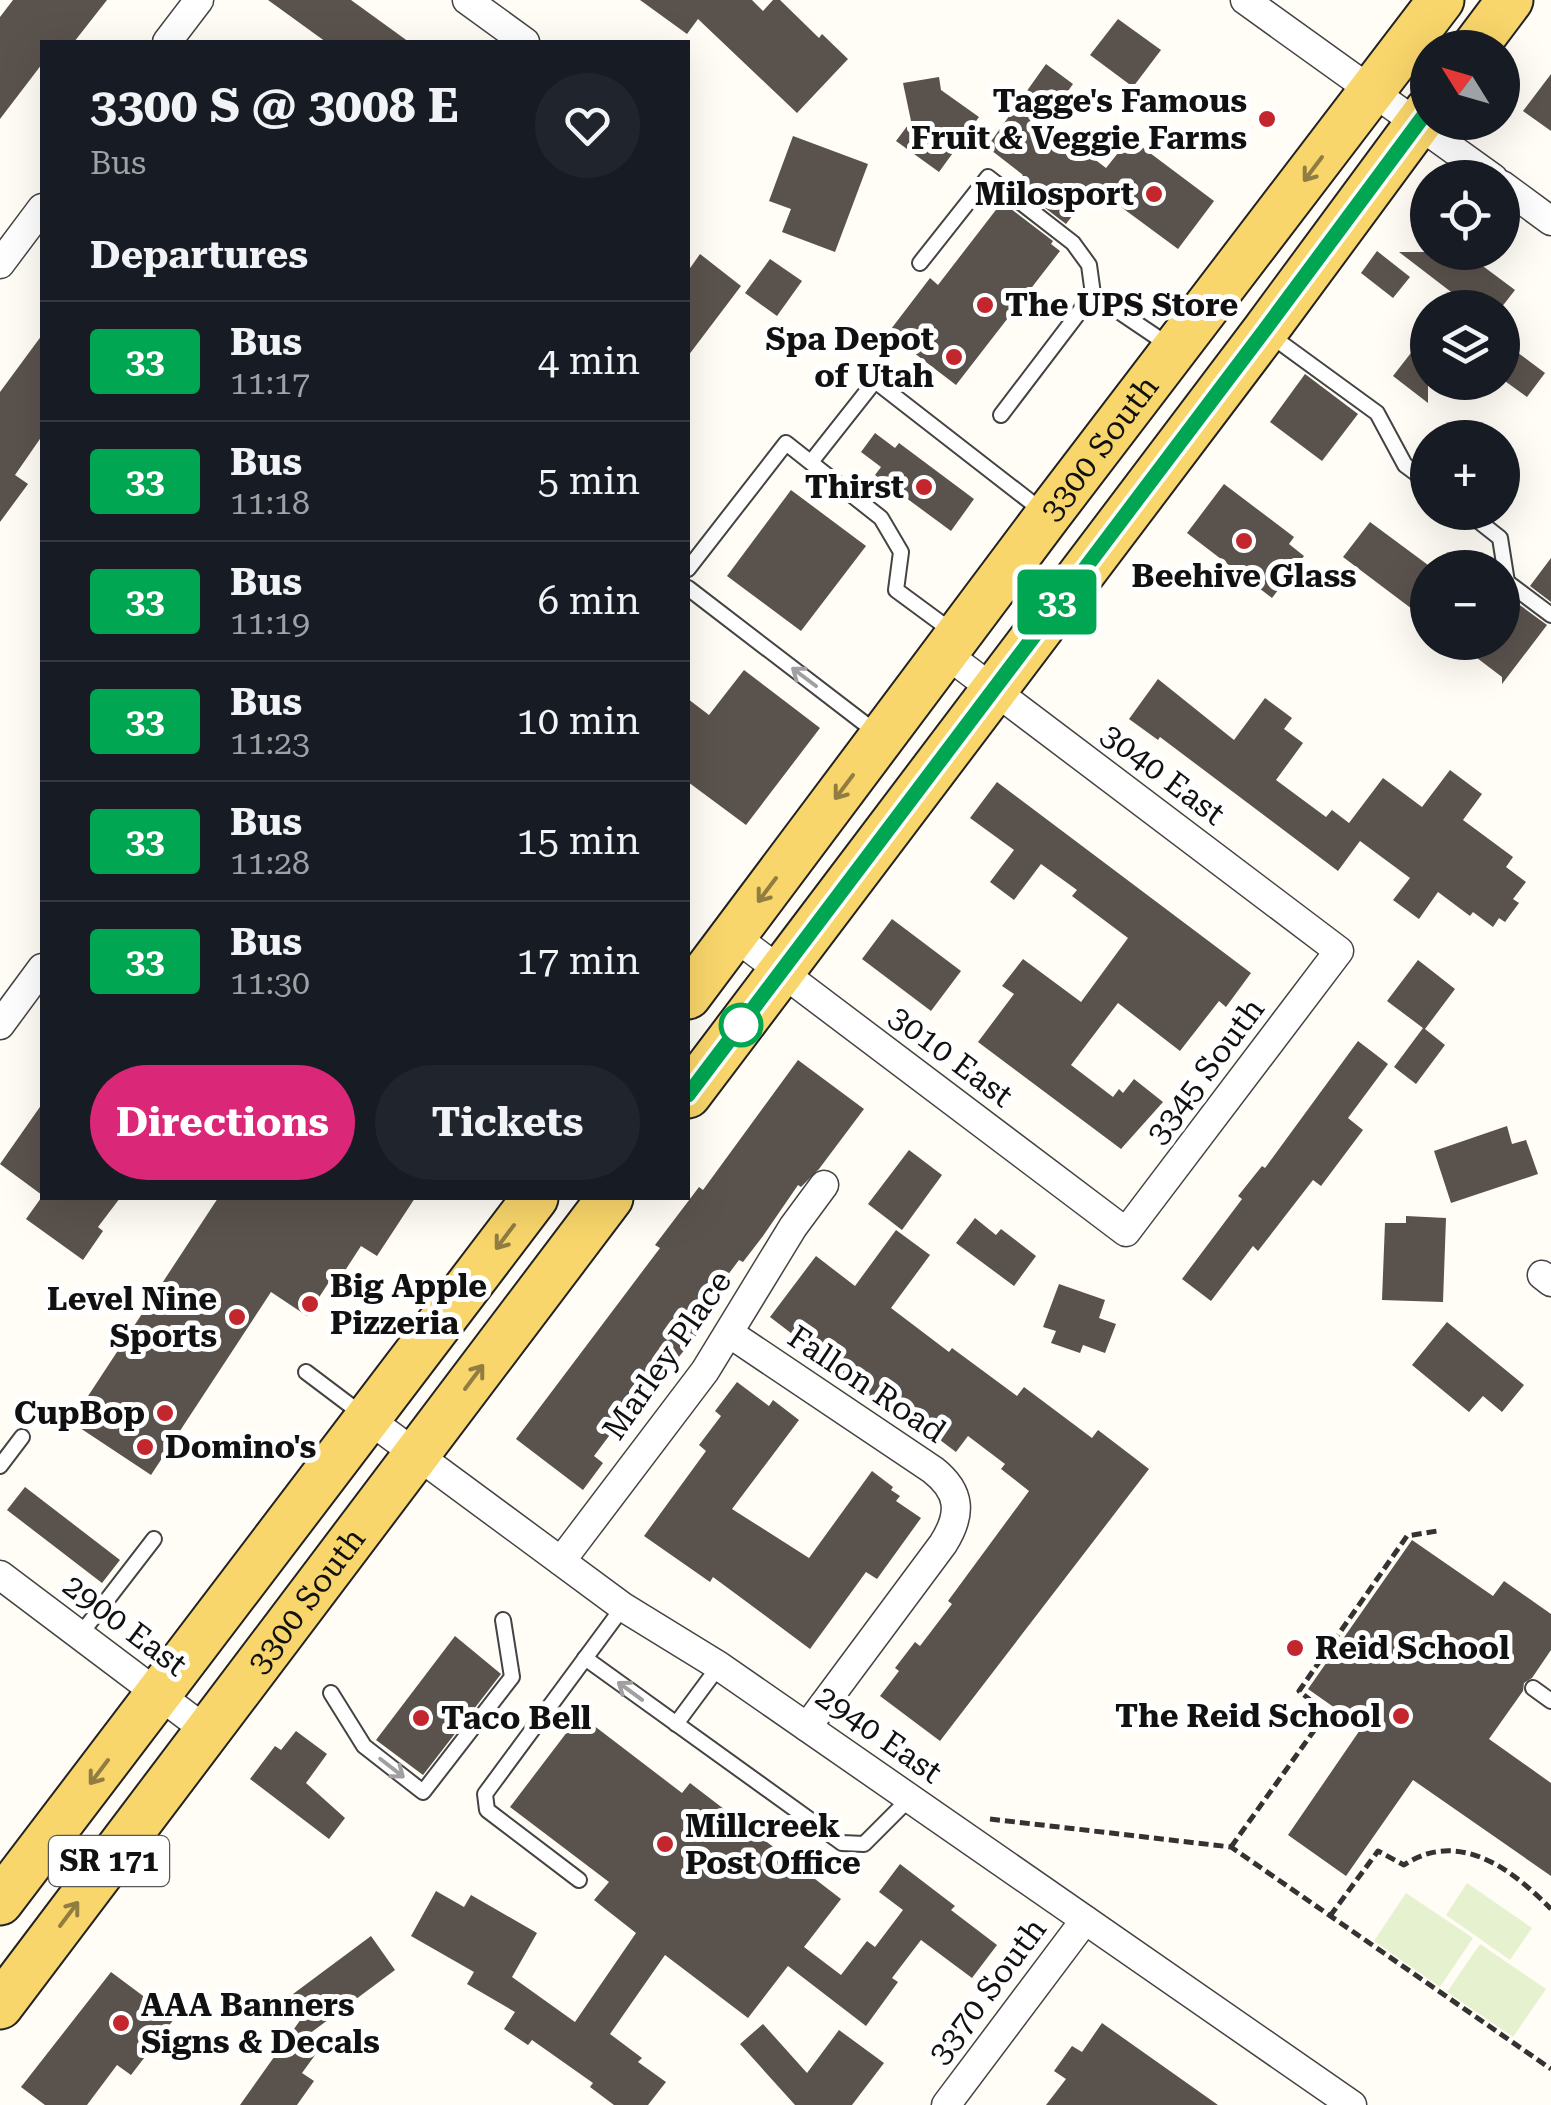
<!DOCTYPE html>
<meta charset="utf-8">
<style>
:root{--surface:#171b24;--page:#20242c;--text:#f1f3f6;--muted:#9ea1a6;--line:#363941;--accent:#db2777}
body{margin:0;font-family:"Roboto Serif",serif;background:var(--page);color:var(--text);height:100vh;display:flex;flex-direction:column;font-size:38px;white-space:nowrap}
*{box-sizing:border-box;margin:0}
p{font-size:32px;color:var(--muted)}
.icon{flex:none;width:55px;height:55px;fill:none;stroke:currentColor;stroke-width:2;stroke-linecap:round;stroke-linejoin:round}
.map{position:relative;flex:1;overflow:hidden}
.panel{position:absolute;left:40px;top:40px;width:650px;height:1160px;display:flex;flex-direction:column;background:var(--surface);border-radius:0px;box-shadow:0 10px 40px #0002}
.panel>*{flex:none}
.badge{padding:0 20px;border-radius:8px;font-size:35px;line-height:65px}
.needle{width:65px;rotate:307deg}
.fabs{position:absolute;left:1410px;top:30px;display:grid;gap:20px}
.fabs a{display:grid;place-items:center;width:110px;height:110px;border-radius:50%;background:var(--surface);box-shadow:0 10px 40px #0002;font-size:50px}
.map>.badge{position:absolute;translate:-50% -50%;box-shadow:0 0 0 5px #fff}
h2{padding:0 50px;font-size:38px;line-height:90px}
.round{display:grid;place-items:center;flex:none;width:105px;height:105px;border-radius:52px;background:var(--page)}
.head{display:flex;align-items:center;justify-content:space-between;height:170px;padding:0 50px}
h1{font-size:48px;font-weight:700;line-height:75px}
.button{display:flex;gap:20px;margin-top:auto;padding:20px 50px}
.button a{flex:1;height:115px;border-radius:60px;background:var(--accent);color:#fff;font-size:40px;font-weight:700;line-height:115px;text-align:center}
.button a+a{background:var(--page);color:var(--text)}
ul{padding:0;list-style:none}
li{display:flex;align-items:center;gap:30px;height:120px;padding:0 50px;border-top:2px solid var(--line)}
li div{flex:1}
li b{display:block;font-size:38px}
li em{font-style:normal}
li .badge{min-width:110px;font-weight:700;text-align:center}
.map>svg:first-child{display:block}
</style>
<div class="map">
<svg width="1551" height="2105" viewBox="0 0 1551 2105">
<rect width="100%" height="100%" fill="#fffdf5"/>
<g fill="#e6f2cf">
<path d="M 1467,1883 L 1532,1928 L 1510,1960 L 1446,1915 Z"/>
<path d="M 1406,1893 L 1473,1938 L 1440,1987 L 1374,1941 Z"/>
<path d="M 1480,1944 L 1546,1989 L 1513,2037 L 1447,1992 Z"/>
</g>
<g fill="#5a524d">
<path d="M 13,0 L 107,0 L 74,42 L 42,42 L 42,64 L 0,119 L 0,17 Z"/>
<path d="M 268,0 L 351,0 L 409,42 L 326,42 Z"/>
<path d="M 640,0 L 752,0 L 763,11 L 773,0 L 780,0 L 819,38 L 822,34 L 848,59 L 797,113 L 698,19 L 687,34 Z"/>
<path d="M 1118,19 L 1161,50 L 1133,87 L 1090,55 Z"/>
<path d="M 1046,64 L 1073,84 L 1046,122 L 1106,168 L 1130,138 L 1214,201 L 1178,249 L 1094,187 L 1066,224 L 1015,185 L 1023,175 L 987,147 Z"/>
<path d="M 1551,74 L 1551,131 L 1523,111 Z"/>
<path d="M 939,77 L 941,90 L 979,117 L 939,172 L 896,141 L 911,121 L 903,83 Z"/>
<path d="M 793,136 L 868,164 L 835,252 L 782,232 L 791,209 L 769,201 Z"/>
<path d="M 1002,202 L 1053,241 L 1051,244 L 1060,251 L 956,385 L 888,333 L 930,278 L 938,285 Z"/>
<path d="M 1377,251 L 1410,277 L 1393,298 L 1361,273 Z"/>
<path d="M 1399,252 L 1464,252 L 1515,290 L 1501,308 L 1472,308 Z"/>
<path d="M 700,254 L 741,286 L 688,356 L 688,271 Z"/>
<path d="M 770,259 L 802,281 L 777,316 L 745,293 Z"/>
<path d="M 42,335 L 42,436 L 15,475 L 28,484 L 0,522 L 0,392 Z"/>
<path d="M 1502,341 L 1545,373 L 1527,397 L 1502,379 Z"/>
<path d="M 1414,349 L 1428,360 L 1428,403 L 1393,376 Z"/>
<path d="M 1305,374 L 1358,414 L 1322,461 L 1270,422 Z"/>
<path d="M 875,433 L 895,448 L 899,443 L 974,499 L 951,531 L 875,475 L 881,467 L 861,452 Z"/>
<path d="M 1224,484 L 1294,537 L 1289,544 L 1304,556 L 1272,598 L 1187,533 Z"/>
<path d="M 791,490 L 866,546 L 801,631 L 727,576 Z"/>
<path d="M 1370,522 L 1428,565 L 1428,621 L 1343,557 Z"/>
<path d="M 1551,558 L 1551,602 L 1530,586 Z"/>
<path d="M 1517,603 L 1547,625 L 1502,684 L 1502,677 L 1456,642 L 1502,642 L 1502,622 Z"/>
<path d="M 744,670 L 820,728 L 746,825 L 688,782 L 688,699 L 709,715 Z"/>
<path d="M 1158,679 L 1234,740 L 1265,698 L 1292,718 L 1284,729 L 1303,743 L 1276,780 L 1326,817 L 1332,810 L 1349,823 L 1383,778 L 1422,807 L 1450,770 L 1482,794 L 1463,820 L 1513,857 L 1506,867 L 1526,882 L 1513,899 L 1519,903 L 1505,922 L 1499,918 L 1493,927 L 1473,912 L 1470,916 L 1438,892 L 1419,919 L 1393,900 L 1410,878 L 1360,841 L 1338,871 L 1160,737 L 1158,740 L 1129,719 Z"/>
<path d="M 997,782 L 1251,973 L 1226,1007 L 1219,1001 L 1180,1051 L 1118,1003 L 1071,1065 L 1113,1097 L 1119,1089 L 1123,1093 L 1134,1079 L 1163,1102 L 1121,1149 L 978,1042 L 1014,994 L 1002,986 L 1023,959 L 1081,1002 L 1128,938 L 1072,896 L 1077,890 L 1041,864 L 1014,900 L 990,882 L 1014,850 L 970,818 Z"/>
<path d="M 892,919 L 961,971 L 931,1011 L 862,959 Z"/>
<path d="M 1418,960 L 1455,989 L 1425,1029 L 1445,1045 L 1416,1084 L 1394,1067 L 1423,1028 L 1387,1001 Z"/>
<path d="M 1358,1041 L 1388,1064 L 1348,1118 L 1363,1130 L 1321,1186 L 1313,1180 L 1258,1251 L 1253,1246 L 1211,1301 L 1182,1279 L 1242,1199 L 1238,1196 L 1262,1166 L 1265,1168 Z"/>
<path d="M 798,1060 L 864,1109 L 819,1169 L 801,1187 L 798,1185 L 763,1236 L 743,1262 L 739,1260 L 709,1300 L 718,1307 L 698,1333 L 650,1393 L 647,1391 L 624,1422 L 621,1420 L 594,1456 L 603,1463 L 583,1490 L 516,1439 L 660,1248 L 655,1245 L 699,1187 L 703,1190 Z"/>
<path d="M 42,1104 L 42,1195 L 0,1164 Z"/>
<path d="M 1507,1126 L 1512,1144 L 1526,1140 L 1538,1174 L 1451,1203 L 1434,1151 Z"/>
<path d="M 909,1150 L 942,1175 L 902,1230 L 868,1204 Z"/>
<path d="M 41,1198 L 120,1198 L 98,1227 L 103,1231 L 83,1260 L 26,1219 Z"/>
<path d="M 218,1198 L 415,1198 L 377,1256 L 361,1246 L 337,1283 L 329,1282 L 307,1316 L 271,1292 L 151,1475 L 71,1422 Z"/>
<path d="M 1406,1216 L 1446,1218 L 1443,1302 L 1382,1300 L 1385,1223 L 1406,1223 Z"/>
<path d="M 975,1218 L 996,1235 L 1001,1229 L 1036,1256 L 1014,1286 L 956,1243 Z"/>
<path d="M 896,1230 L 930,1255 L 891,1308 L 949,1352 L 952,1348 L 1017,1396 L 1024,1387 L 1092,1438 L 1098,1430 L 1149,1469 L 940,1741 L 880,1696 L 899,1671 L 895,1668 L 915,1642 L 920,1646 L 952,1604 L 948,1601 L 1029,1491 L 1001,1469 L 1005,1464 L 968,1436 L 956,1452 L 928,1431 L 931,1427 L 894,1400 L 888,1409 L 798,1344 L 800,1340 L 770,1317 L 816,1256 L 855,1286 Z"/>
<path d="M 1059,1284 L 1105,1300 L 1099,1318 L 1116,1324 L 1105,1353 L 1083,1345 L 1080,1353 L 1051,1343 L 1056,1331 L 1043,1327 Z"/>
<path d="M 1447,1322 L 1524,1385 L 1502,1412 L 1483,1396 L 1469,1412 L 1412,1365 Z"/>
<path d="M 737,1382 L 769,1406 L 773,1400 L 799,1420 L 732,1509 L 809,1558 L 872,1471 L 893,1487 L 891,1490 L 900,1496 L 896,1501 L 921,1518 L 877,1579 L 866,1572 L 810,1649 L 713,1577 L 710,1582 L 644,1536 L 706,1451 L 699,1445 L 721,1416 L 715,1411 Z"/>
<path d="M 25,1487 L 120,1560 L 102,1583 L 7,1510 Z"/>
<path d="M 1412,1540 L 1493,1596 L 1504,1581 L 1551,1614 L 1551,1650 L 1532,1678 L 1524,1683 L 1523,1691 L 1489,1739 L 1551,1783 L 1551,1876 L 1413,1780 L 1346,1876 L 1288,1835 L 1362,1727 L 1308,1689 Z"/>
<path d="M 455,1636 L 501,1674 L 423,1775 L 376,1740 Z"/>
<path d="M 580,1715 L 682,1793 L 690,1783 L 841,1899 L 804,1947 L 841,1975 L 867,1941 L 875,1947 L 903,1910 L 879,1892 L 900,1864 L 955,1906 L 951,1910 L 997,1945 L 972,1978 L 921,1940 L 892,1978 L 898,1982 L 866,2026 L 788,1966 L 748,2018 L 665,1955 L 610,2034 L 642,2058 L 638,2062 L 666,2082 L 648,2105 L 614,2105 L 590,2087 L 593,2083 L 532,2040 L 528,2045 L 504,2029 L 515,2012 L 467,1984 L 474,1972 L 411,1936 L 436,1891 L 464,1907 L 471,1895 L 537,1933 L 512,1977 L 575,2022 L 636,1933 L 594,1900 L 609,1882 L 510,1807 Z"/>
<path d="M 296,1731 L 327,1754 L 306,1783 L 345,1818 L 329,1839 L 250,1779 L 275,1746 L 281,1750 Z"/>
<path d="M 371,1936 L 395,1970 L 301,2040 L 318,2051 L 302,2073 L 314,2081 L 297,2105 L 240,2105 L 306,2012 L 293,1994 Z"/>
<path d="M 111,1972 L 174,2019 L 131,2075 L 117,2065 L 87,2105 L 45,2105 L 21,2087 Z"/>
<path d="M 1102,2023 L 1218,2105 L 1046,2105 L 1066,2079 L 1054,2071 L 1072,2046 L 1082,2052 Z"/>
<path d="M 763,2024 L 807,2073 L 839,2030 L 884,2063 L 852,2105 L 795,2105 L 740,2044 Z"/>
</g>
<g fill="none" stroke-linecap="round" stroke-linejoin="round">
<defs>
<g id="service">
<path d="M 920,263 L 988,177 L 1073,243 L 1089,265 L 1093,294"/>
<path d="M 1270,335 L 1377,413 L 1405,465 L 1428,482"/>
<path d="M 1001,415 L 1093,294 L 1170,346"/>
<path d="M 811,462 L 875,381 L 1045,513"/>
<path d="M 1467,512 L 1500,538 L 1507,582 L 1551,615"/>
<path d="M 688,569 L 786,443 L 881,518 L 901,552 L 896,590 L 953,632"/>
<path d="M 688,588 L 877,733"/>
<path d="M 306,1372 L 363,1415"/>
<path d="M 0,1466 L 22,1437"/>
<path d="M 80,1635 L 154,1539"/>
<path d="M 585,1658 L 842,1843 L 864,1844 L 910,1798"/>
<path d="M 1533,1688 L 1551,1701"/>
<path d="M 331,1693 L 364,1746 L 423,1792 L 512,1677 L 503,1620"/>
<path d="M 676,1724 L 719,1666"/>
<path d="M 579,1880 L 487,1810 L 485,1794 L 623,1607"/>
</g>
<g id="minor">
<path d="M 467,0 L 525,42"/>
<path d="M 1245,0 L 1493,178"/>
<path d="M 167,42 L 199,0"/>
<path d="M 1502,185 L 1551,221"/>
<path d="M 0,264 L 42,208"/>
<path d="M 734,936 L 1126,1232 L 1339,951 L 945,653"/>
<path d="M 0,1025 L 42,968"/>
<path d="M 1542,1275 L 1551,1282"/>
<path d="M 729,1333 L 933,1470 C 961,1492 962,1514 943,1544 L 807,1727"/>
<path d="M 367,1418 L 623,1607 L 719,1666 L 1352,2105"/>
<path d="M 561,1561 L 705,1371 L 793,1227 L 824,1185"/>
<path d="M 0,1575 L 207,1731"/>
<path d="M 946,2105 L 1085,1920"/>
</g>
<g id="primary">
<path d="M 1474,48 L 1510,0"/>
<path id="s1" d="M 688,996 L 1048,515 L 1441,0"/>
<path d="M 688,1095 L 1265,331 L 1428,110"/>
<path d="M 0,1902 L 535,1198"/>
<path id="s2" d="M 0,2006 L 610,1198"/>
</g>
</defs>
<use href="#service" stroke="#444" stroke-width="18"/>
<use href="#minor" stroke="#444" stroke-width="31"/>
<use href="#primary" stroke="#222" stroke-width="49"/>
<g stroke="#333" stroke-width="5" stroke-dasharray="10 5" stroke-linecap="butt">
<path d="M 990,1819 L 1231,1847 L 1551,2069"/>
<path d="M 1231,1847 L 1318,1725 L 1323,1710 L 1299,1691 L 1407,1536 L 1437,1531"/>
<path d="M 1330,1916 L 1378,1851 L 1404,1865 C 1458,1829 1511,1868 1551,1909"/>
</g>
<use href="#service" stroke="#fff" stroke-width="14"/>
<use href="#minor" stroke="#fff" stroke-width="28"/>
<use href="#primary" stroke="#f9d66b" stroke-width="45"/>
</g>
<defs><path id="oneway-shaft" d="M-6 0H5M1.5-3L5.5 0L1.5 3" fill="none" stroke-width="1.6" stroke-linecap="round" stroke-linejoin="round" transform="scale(2.5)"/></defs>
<g stroke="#917d42">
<use href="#oneway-shaft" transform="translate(1313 169) rotate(127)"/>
<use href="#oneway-shaft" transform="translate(844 787) rotate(127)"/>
<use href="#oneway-shaft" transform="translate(767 890) rotate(127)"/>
<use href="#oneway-shaft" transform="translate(505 1237) rotate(127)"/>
<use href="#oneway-shaft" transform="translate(474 1377) rotate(-53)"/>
<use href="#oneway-shaft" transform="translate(99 1772) rotate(127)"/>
<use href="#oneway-shaft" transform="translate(69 1914) rotate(-53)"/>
</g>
<g stroke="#a0a0a0">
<use href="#oneway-shaft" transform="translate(804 677) rotate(-143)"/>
<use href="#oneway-shaft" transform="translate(630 1691) rotate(-144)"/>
<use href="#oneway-shaft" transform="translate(392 1768) rotate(38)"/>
</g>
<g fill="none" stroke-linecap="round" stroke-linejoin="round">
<defs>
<path id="line" d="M 688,1095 L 1264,331 L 1428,110"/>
</defs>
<use href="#line" stroke="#fff" stroke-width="22"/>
<use href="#line" stroke="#00a651" stroke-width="15"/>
</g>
<g fill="#c4262e" stroke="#fff" stroke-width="4">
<circle cx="1267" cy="119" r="10"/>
<circle cx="1154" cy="194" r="10"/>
<circle cx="985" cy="305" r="10"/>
<circle cx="954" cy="357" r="10"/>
<circle cx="924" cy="487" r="10"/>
<circle cx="1244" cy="541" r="10"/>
<circle cx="310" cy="1304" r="10"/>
<circle cx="237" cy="1317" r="10"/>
<circle cx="165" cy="1413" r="10"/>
<circle cx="145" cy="1447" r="10"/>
<circle cx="1295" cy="1648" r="10"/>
<circle cx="1401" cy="1716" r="10"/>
<circle cx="421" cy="1718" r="10"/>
<circle cx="665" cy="1844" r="10"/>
<circle cx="121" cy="2023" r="10"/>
</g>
<circle fill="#fff" stroke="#00a651" stroke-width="5" cx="741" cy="1025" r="20"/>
<g text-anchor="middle" stroke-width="10" stroke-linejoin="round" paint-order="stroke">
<rect fill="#fff" stroke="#585858" stroke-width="2.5" x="49" y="1836" width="120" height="50" rx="8"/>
<g font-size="30" font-weight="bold" fill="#111">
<text x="109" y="1871">SR 171</text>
</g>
<g font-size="32" font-weight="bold" fill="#111" stroke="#fff" text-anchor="end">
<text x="1247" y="112">Tagge's Famous<tspan x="1247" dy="37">Fruit &amp; Veggie Farms</tspan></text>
<text x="1134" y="205">Milosport</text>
<text x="1005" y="316" text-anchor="start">The UPS Store</text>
<text x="934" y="350">Spa Depot<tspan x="934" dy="37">of Utah</tspan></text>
<text x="904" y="498">Thirst</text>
<text x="1244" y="587" text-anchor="middle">Beehive Glass</text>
<text x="330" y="1297" text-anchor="start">Big Apple<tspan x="330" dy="37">Pizzeria</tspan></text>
<text x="217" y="1310">Level Nine<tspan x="217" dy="37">Sports</tspan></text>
<text x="145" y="1424">CupBop</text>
<text x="165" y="1458" text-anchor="start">Domino's</text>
<text x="1315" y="1659" text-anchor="start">Reid School</text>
<text x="1381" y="1727">The Reid School</text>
<text x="441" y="1729" text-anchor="start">Taco Bell</text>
<text x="685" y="1837" text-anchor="start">Millcreek<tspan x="685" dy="37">Post Office</tspan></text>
<text x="141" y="2016" text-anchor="start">AAA Banners<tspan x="141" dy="37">Signs &amp; Decals</tspan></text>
</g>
<g font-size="32" fill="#111" stroke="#fff">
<text dy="11" stroke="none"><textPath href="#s1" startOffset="685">3300 South</textPath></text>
<text transform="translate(1163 774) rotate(37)" y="11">3040 East</text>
<text transform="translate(951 1056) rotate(37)" y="11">3010 East</text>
<text transform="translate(1205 1071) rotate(-53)" y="11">3345 South</text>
<text transform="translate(667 1355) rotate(-55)" y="11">Marley Place</text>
<text transform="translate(867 1384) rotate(34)" y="11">Fallon Road</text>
<text dy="11" stroke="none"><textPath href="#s2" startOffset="508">3300 South</textPath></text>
<text transform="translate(125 1625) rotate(37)" y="11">2900 East</text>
<text transform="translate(879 1734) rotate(35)" y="11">2940 East</text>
<text transform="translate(987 1991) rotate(-53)" y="11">3370 South</text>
</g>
</g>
</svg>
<div class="fabs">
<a><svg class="needle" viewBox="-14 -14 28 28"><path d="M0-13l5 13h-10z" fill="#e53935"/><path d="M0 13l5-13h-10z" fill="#9ea1a6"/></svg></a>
<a><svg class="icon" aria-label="locate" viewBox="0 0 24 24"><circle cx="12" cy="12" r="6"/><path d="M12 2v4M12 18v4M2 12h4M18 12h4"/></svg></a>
<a><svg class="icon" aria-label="layers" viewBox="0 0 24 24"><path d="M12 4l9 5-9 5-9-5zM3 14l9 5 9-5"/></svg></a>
<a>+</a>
<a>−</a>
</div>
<b class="badge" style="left:1057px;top:602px;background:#00a651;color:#fff">33</b>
<section class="panel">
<div class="head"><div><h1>3300 S @ 3008 E</h1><p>Bus</p></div><a class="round"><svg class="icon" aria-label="heart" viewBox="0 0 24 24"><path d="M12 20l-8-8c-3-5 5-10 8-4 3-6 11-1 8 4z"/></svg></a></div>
<h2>Departures</h2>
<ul>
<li><span class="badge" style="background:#00a651;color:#fff">33</span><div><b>Bus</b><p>11:17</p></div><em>4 min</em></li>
<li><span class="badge" style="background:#00a651;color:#fff">33</span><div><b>Bus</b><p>11:18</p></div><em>5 min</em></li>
<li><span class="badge" style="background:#00a651;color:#fff">33</span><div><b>Bus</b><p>11:19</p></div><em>6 min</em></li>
<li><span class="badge" style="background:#00a651;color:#fff">33</span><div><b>Bus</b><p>11:23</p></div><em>10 min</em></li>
<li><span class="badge" style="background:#00a651;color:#fff">33</span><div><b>Bus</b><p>11:28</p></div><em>15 min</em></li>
<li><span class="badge" style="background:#00a651;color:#fff">33</span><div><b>Bus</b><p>11:30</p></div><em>17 min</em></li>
</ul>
<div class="button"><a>Directions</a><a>Tickets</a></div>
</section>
</div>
